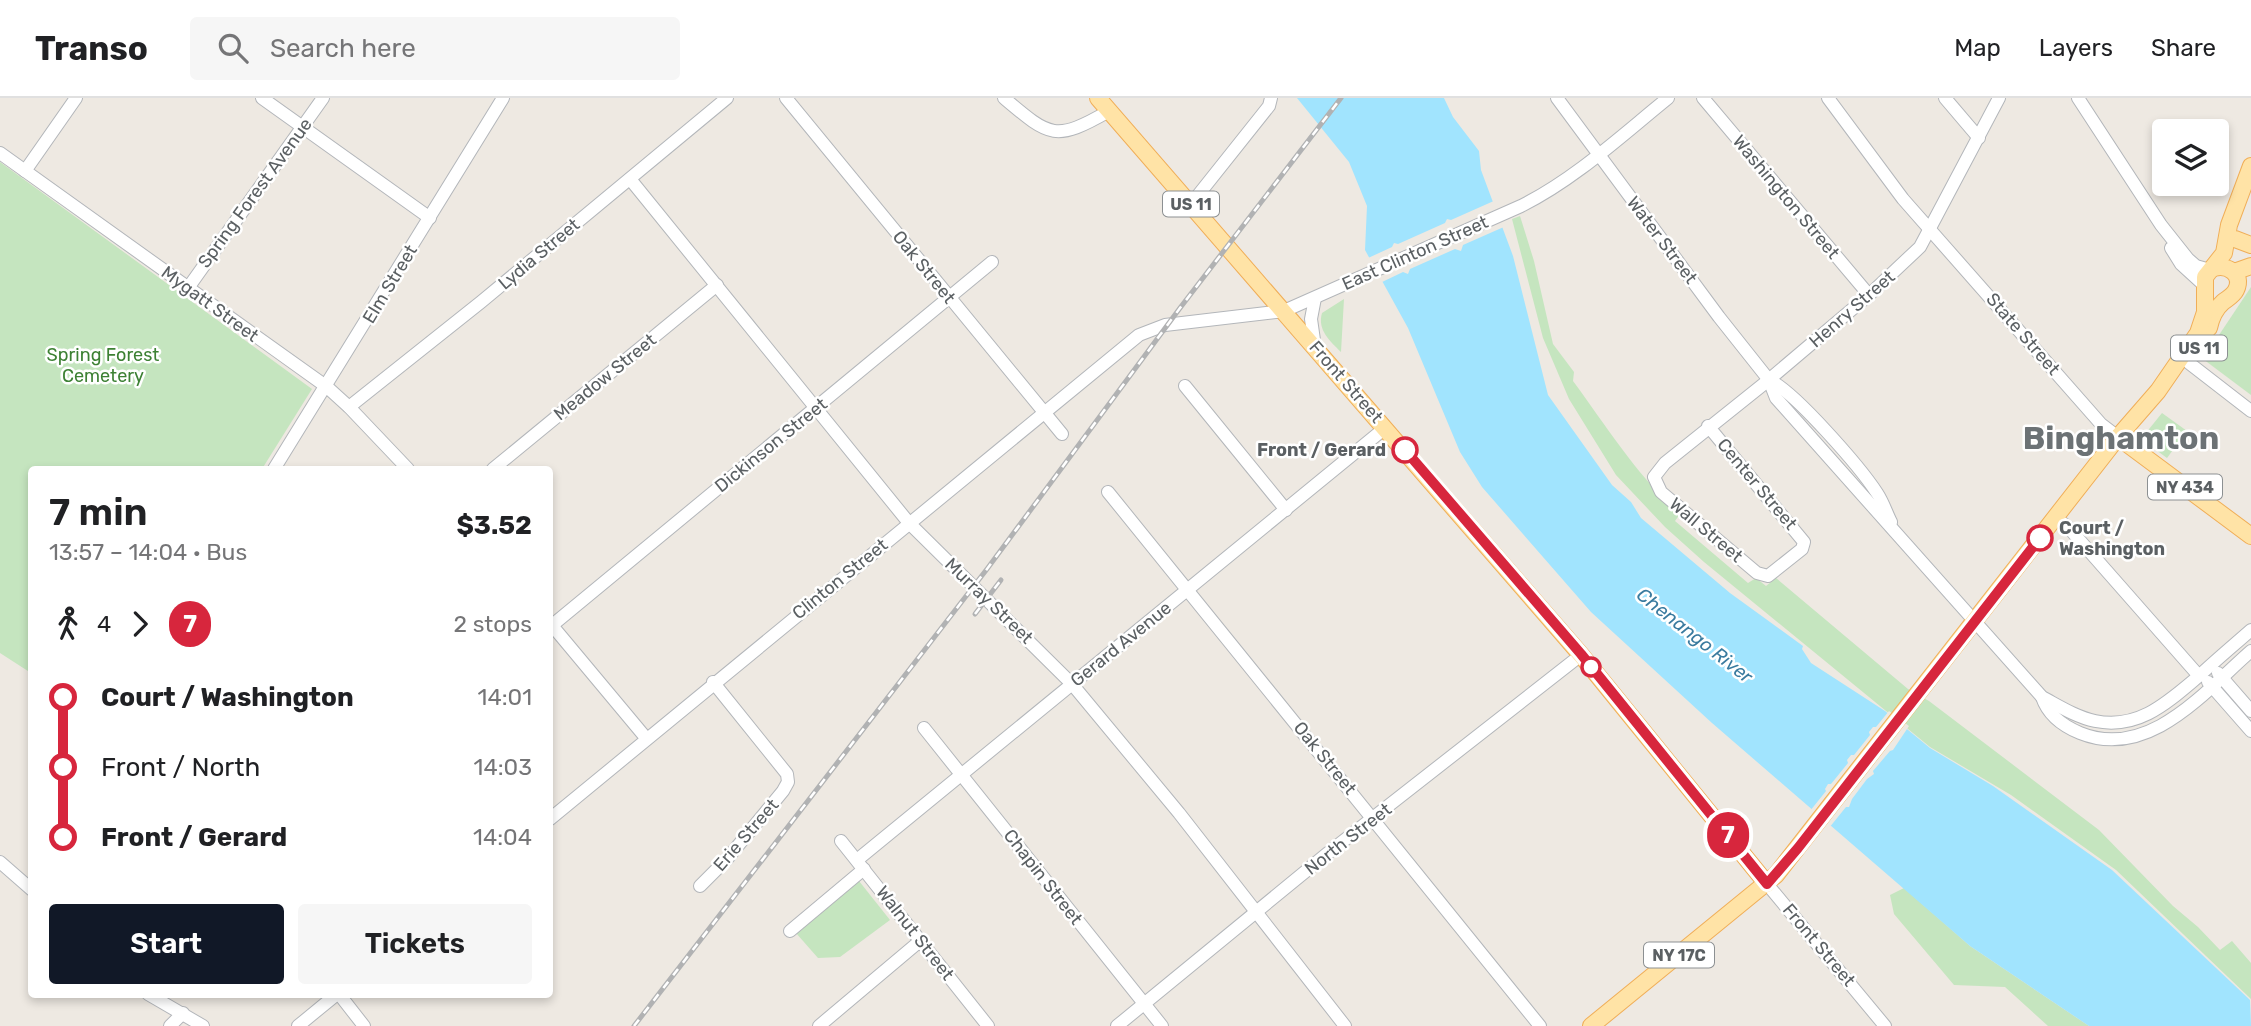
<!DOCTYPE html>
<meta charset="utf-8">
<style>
:root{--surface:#fff;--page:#f6f6f6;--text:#202124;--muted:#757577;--line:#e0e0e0;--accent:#111827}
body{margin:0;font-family:Rubik,sans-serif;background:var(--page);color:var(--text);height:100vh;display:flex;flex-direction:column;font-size:26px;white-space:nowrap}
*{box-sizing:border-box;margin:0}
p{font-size:23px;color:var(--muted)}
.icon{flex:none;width:38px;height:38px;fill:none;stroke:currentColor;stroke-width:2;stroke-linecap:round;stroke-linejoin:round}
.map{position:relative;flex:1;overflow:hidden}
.sheet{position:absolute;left:28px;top:368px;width:525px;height:532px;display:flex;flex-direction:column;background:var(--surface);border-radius:7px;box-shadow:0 4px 10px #0003}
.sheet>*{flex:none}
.badge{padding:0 14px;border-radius:23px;font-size:24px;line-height:46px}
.tools{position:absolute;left:2152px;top:21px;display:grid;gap:14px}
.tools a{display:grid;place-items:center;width:77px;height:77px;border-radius:7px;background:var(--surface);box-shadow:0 4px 10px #0003;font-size:35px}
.map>.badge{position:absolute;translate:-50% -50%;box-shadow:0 0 0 4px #fff}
.legs{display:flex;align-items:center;gap:10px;height:77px;padding:0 21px;font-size:23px}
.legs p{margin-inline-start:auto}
.overview{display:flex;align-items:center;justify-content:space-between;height:119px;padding:0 21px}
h1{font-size:38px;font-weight:600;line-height:52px}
.cta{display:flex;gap:14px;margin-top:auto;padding:14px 21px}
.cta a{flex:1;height:80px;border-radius:7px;background:var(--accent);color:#fff;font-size:28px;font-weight:600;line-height:80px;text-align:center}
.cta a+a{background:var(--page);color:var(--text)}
ul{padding:0 21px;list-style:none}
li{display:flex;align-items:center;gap:24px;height:70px;font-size:26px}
li i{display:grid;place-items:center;width:10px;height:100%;margin:0 9px;background:currentColor}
li i::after{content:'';width:18px;height:18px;margin:-9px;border:5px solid;border-radius:50%;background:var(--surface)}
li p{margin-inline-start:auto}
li:first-child i{background:linear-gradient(#0000 50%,currentColor 0)}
li:last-child i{background:linear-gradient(currentColor 50%,#0000 0)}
header{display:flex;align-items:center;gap:42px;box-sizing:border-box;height:98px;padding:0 35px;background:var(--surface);border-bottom:2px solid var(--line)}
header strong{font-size:33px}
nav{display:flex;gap:38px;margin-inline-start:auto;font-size:24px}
.search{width:490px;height:63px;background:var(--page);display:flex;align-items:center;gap:18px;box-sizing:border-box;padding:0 24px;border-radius:7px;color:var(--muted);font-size:26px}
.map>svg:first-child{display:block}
</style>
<header>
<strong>Transo</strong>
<div class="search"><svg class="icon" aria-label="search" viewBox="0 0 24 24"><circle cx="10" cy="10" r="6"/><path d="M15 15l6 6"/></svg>Search here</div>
<nav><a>Map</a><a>Layers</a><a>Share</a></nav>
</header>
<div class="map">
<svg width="2251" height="928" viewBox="0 0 2251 928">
<rect width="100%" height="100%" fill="#eee9e2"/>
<g fill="#c5e5bf">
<path d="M 0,64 L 312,291 L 262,371 L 32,371 L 31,575 L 0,555 Z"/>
<path d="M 1520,118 L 1534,163 L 1553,246 L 1574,274 L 1573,283 C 1607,329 1637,378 1680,416 L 1675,423 L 1748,485 L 1756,480 L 1766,488 L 1776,480 L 1908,591 L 1929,603 L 2099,732 L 2173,808 L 2198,829 L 2220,852 L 2232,843 L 2251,865 L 2251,901 L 2116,772 L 2011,697 L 1930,649 L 1704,464 L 1665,429 L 1616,377 L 1569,301 L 1543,240 L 1512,121 Z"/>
<path d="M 2251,189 L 2251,297 L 2203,261 Z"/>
<path d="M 1344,201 L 1341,254 C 1330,243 1317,232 1322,215 Z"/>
<path d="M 2162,315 L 2187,333 L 2167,360 L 2141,341 Z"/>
<path d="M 859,783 L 890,822 L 840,859 L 818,860 L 796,835 Z"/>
<path d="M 1904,790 L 1970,848 L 2089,928 L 2048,928 L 2005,889 L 1954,887 L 1894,816 L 1890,797 Z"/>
</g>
<path fill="#a1e4fe" d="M 1297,0 L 1444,0 L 1453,19 L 1479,53 L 1481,72 L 1513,158 L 1548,297 L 1612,387 L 1631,404 L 1641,420 L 1730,495 L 1803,548 L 1802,551 L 1811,565 L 1885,613 L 1930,650 L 1993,688 L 2112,772 L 2250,902 L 2251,928 L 2089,928 L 1970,848 L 1712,625 L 1591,514 L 1482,389 L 1460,354 L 1408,230 L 1365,152 L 1367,108 L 1349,64 Z"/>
<g fill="#eee9e2">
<path d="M 1496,102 L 1506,128 L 1463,147 L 1461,153 L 1455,151 L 1410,171 L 1408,176 L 1403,174 L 1380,185 L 1366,161 L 1392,149 L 1394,145 L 1398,146 L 1445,125 L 1447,121 L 1451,122 Z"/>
<path d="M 1889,613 L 1909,628 L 1893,652 L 1890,653 L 1873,673 L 1874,676 L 1867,681 L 1852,701 L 1849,709 L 1846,709 L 1829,730 L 1810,713 L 1826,693 L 1825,691 L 1828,686 L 1831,686 L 1848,665 L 1847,662 L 1851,657 L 1854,657 L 1870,637 L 1869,634 L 1873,629 L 1876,629 Z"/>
</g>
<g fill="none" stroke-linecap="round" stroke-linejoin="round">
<defs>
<g id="minor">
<path d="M 262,0 L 430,120"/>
<path d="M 786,0 L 1062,336"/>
<path d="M 1004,0 C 1050,39 1055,44 1109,13"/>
<path d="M 1557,0 L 1719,219 L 1769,282 L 1776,300 L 2042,599 C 2059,608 2076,619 2095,623 C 2139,632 2168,604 2199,578 C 2216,562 2234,547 2251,532"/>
<path d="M 1703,0 L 1869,197"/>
<path d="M 1828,0 L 1903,101 L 2101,326 L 2118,339"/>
<path d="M 1945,0 L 1979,40"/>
<path d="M 2078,0 L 2161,127 L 2188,161 L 2196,168 L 2210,172"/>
<path d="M 0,55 L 327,289 L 349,309 L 408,371"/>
<path d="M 25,73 L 76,0"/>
<path d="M 630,81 L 909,425 L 1072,586 L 1179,715 L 1345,928"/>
<path d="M 1191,106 L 1269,8 L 1271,0"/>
<path d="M 2171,150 L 2181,166 L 2204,187"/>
<path d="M 188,190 L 323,0"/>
<path d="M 1315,200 L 1311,221 L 1315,249"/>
<path d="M 2189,265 L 2251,313"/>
<path d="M 1769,282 C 1794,293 1860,369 1877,395 C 1883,404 1886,414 1891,424"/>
<path d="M 1185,288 L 1286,412"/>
<path d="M 349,309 L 481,204 L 727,0"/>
<path d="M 1708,328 L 1804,444 L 1802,451 L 1768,478 L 1757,475 L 1661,394 L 1654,379 L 1665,365 L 1765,285 L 1869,197 L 1920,149 L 1999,0"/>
<path d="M 274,371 L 503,0"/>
<path d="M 493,371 L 717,187"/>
<path d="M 1108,394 L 1540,928"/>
<path d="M 2056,420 L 2068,429 L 2199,578"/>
<path d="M 550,525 L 646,640"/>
<path d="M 550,529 L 992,164"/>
<path d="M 2218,575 L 2251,613"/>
<path d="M 2208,584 L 2251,633"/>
<path d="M 2042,599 C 2048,617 2063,628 2080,635 C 2149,663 2205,593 2251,553"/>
<path d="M 924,630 L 1162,928"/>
<path d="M 550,721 L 1139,237 L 1165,227 L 1284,213 L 1521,108 C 1575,81 1621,38 1668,0"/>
<path d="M 841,743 L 988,928"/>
<path d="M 857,762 L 1385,330"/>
<path d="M 0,764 L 32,792"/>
<path d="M 1767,786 L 1885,928"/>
<path d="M 700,788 L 727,761 L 783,693 L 788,684 L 787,676 L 713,584"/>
<path d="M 790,833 L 864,771"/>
<path d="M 148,896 L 203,928"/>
<path d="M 339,896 L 364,928"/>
<path d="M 170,928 L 183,915"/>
<path d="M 298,928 L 337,896"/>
<path d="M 819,928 L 920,843"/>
<path d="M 1117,928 L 1328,755 L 1581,557"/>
</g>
<g id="major">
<path d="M 1098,0 L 1581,557 L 1767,786"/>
<path d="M 2235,141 L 2251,147"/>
<path d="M 2234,174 L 2251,168"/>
<path d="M 2209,230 C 2211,220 2215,211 2223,204 C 2228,200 2233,198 2236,192 C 2244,176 2227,166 2214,170"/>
<path d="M 2118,339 L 2251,438"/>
<path d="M 1591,928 L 1776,777 L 2118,339 L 2158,293 L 2198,235 L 2205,214 L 2205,179 L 2224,155 L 2229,127 L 2251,68"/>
</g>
</defs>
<use href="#minor" stroke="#b3b6ba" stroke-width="14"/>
<use href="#major" stroke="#f0ae58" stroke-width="18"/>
<use href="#minor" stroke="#fff" stroke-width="12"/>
<use href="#major" stroke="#ffe3a6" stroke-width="16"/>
<defs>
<g id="rail">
<path d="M 975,516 L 1001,482"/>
<path d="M 634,928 L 987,471 L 1180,210 L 1341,0"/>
</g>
</defs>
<use href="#rail" stroke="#b1b2b3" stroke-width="5"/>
<use href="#rail" stroke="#fff" stroke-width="2.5" stroke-dasharray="8" stroke-linecap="butt"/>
</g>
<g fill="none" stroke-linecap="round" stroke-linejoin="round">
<defs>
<path id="line-1" d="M 1405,352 L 1581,556 L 1767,786 L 1798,750 L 2040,440"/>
</defs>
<use href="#line-1" stroke="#fff" stroke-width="16"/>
<use href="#line-1" stroke="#d7263d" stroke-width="10"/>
</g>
<g fill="#fff" stroke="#d7263d" stroke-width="3.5">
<circle cx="1405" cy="352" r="12"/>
<circle cx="2040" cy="440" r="12"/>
<circle cx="1591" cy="569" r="9"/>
</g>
<g text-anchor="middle" stroke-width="5" stroke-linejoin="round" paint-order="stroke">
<g fill="#fff" stroke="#8c9092" stroke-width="2">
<rect x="1163" y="93.5" width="56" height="25" rx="5"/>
<rect x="2171" y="237.5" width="56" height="25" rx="5"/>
<rect x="2148" y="376.5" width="74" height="25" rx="5"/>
<rect x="1644" y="844.5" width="70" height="25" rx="5"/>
</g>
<g font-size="16" font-weight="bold" fill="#5b6063">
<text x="1191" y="112">US 11</text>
<text x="2199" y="256">US 11</text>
<text x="2185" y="395">NY 434</text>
<text x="1679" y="863">NY 17C</text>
</g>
<g font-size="18" fill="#5b6063" stroke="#fff">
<text transform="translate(255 95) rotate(-54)" y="6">Spring Forest Avenue</text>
<text transform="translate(1786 99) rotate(50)" y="6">Washington Street</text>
<text transform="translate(1662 142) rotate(53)" y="6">Water Street</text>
<text transform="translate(1415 155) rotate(-24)" y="6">East Clinton Street</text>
<text transform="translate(539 156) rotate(-40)" y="6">Lydia Street</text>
<text transform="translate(924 169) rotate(51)" y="6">Oak Street</text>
<text transform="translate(390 186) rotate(-59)" y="6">Elm Street</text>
<text transform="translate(210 206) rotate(36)" y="6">Mygatt Street</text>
<text transform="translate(1852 211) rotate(-41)" y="6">Henry Street</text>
<text transform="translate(2023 236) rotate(49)" y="6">State Street</text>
<text transform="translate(605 279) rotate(-39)" y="6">Meadow Street</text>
<text transform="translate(1346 284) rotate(49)" y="6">Front Street</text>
<text transform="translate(771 347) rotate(-39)" y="6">Dickinson Street</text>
<text transform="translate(1757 386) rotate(50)" y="6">Center Street</text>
<text transform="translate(1706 432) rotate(40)" y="6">Wall Street</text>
<text transform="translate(840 481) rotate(-39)" y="6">Clinton Street</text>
<text transform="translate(989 503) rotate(44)" y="6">Murray Street</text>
<text transform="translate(1121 546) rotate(-39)" y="6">Gerard Avenue</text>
<text transform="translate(1325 660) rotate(51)" y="6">Oak Street</text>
<text transform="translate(746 737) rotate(-49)" y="6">Erie Street</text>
<text transform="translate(1348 741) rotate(-38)" y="6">North Street</text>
<text transform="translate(1043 779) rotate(52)" y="6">Chapin Street</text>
<text transform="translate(915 835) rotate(52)" y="6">Walnut Street</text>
<text transform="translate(1819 847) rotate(50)" y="6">Front Street</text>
</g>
<g font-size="18" fill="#3d8134" stroke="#fff">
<text x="103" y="263">Spring Forest<tspan x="103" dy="21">Cemetery</tspan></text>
</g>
<g font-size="18" font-weight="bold" fill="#5b6063" stroke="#fff" text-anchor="end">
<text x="1386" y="358">Front / Gerard</text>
<text x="2059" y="436" text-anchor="start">Court /<tspan x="2059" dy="21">Washington</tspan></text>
</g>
<g font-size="19" font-style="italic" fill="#3a7b9f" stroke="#fff">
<text transform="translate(1695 537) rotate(38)" y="7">Chenango River</text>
</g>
<g font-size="32" font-weight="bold" fill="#6c7275" stroke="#fff">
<text x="2121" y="351">Binghamton</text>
</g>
</g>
</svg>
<div class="tools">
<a><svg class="icon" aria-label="layers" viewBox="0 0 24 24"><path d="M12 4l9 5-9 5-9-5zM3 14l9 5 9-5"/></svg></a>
</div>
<b class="badge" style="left:1728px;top:737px;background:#d7263d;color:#fff">7</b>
<section class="sheet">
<div class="overview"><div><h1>7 min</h1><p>13:57 – 14:04 · Bus</p></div><b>$3.52</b></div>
<div class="legs"><svg class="icon" aria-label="walk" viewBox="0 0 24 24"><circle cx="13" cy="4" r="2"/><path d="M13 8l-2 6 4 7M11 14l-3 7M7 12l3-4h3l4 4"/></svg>4<svg class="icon" aria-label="forward" viewBox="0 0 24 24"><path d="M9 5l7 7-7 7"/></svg><b class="badge" style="background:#d7263d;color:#fff">7</b><p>2 stops</p></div>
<ul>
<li><i style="color:#d7263d"></i><b>Court / Washington</b><p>14:01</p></li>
<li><i style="color:#d7263d"></i><span>Front / North</span><p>14:03</p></li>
<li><i style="color:#d7263d"></i><b>Front / Gerard</b><p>14:04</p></li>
</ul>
<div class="cta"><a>Start</a><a>Tickets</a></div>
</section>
</div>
